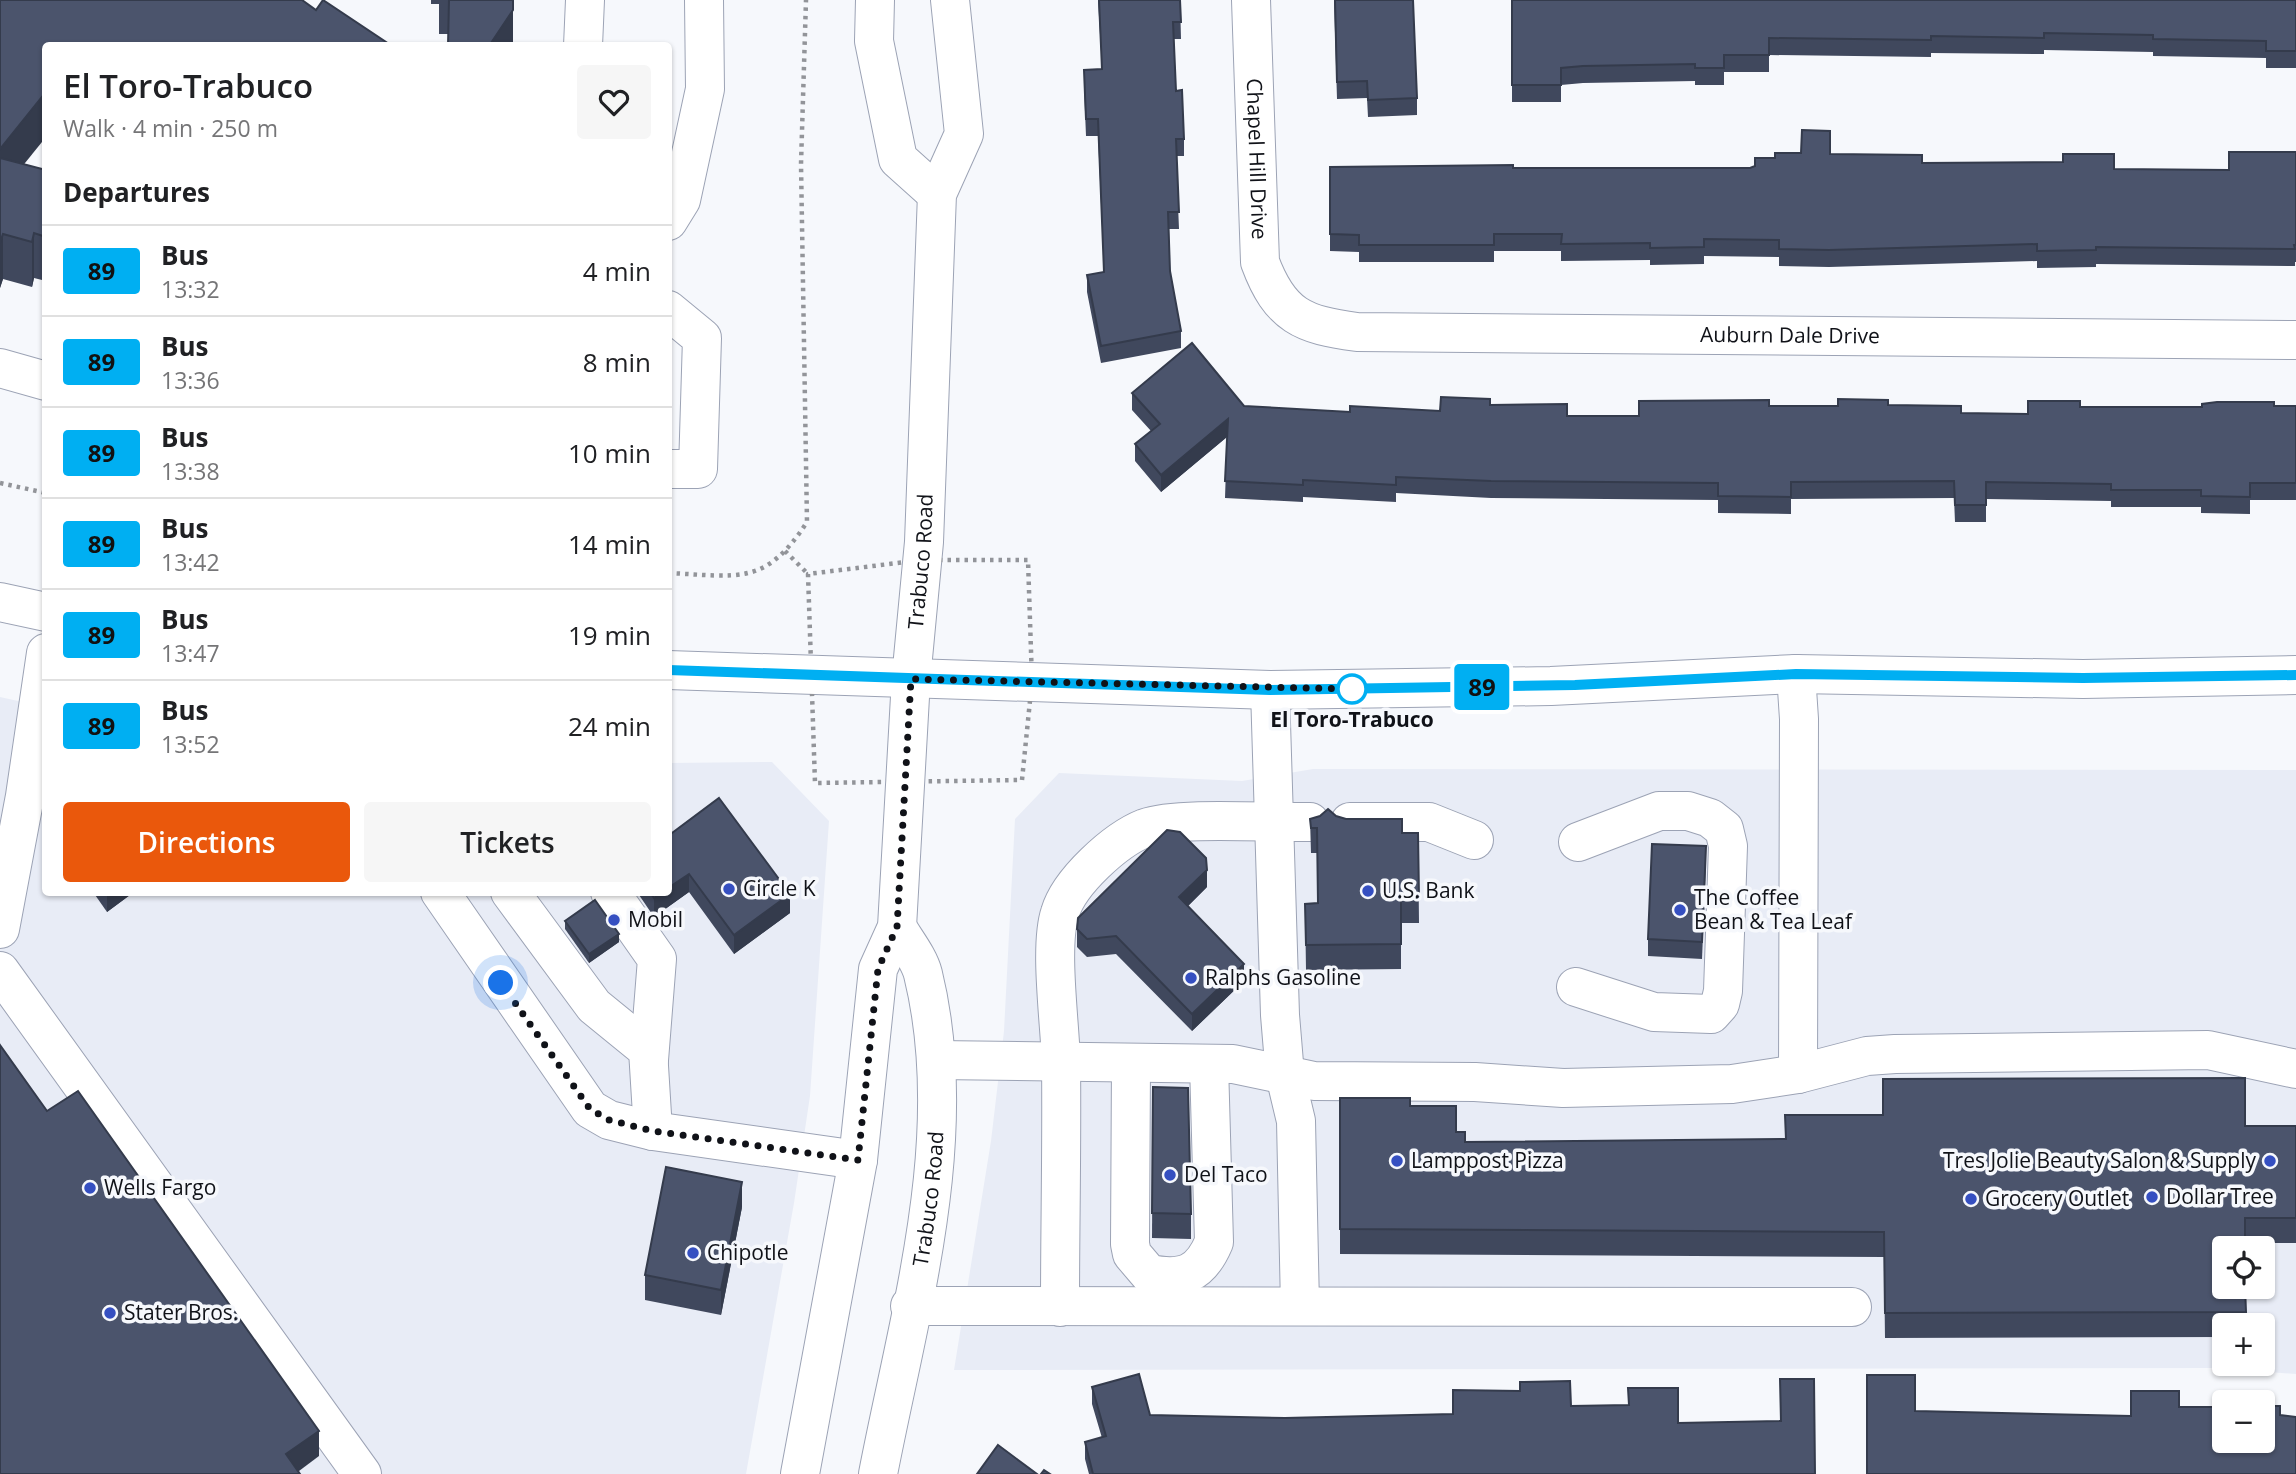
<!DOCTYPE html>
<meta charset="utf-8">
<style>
:root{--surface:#fff;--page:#f6f6f6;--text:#202124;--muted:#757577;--line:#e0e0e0;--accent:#ea580c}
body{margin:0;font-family:"Open Sans",sans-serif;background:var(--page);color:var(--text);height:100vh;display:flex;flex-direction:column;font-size:26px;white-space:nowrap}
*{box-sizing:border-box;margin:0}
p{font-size:23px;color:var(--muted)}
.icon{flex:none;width:38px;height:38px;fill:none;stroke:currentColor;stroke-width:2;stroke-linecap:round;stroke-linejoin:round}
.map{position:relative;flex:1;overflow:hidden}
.panel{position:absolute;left:42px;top:42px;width:630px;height:854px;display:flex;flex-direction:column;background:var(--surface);border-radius:7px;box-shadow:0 2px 5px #0004}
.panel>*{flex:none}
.badge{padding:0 14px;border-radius:5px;font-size:24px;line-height:46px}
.controls{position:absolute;left:2212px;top:1236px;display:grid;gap:14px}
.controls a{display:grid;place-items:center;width:63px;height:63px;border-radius:7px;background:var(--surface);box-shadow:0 2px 5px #0004;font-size:35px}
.you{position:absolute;width:35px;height:35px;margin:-18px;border:5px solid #fff;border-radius:50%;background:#1a73e8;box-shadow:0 0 0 10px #1a73e833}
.map>.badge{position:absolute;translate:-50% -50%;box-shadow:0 0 0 4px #fff}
h2{padding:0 21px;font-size:26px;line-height:63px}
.round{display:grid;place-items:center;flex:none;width:74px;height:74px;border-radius:7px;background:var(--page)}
.headline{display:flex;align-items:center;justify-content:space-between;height:119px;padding:0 21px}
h1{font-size:33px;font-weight:600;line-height:52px}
.action{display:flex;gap:14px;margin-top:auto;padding:14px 21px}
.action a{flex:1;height:80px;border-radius:7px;background:var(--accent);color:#fff;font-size:28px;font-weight:600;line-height:80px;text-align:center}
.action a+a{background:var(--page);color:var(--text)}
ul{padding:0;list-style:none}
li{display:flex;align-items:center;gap:21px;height:91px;padding:0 21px;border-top:2px solid var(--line)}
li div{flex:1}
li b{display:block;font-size:26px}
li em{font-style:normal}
li .badge{min-width:77px;font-weight:700;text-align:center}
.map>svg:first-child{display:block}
</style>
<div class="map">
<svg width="2296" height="1474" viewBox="0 0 2296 1474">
<rect width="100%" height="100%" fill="#f6f8fc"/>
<g fill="#e8ecf6" fill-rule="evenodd">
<path d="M 0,697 L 45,707 L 46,892 L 668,892 L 669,763 L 772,762 L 829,821 L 810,1096 L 794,1203 L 746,1474 L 0,1474 Z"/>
<path d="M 1313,769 L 2296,770 L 2296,1374 L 2218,1368 L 954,1370 L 991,1141 L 1004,1031 L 1015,819 L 1059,773 L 1242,781 ZM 2224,1248 L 2263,1248 L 2263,1286 L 2224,1286 ZM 2224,1325 L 2263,1325 L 2263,1363 L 2224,1363 Z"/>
</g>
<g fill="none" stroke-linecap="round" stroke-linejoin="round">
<defs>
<g id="minor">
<path id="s1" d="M 1251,0 L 1260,262 C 1280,316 1303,325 1357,332 L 2296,340"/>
<path d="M 583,46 L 585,0"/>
<path d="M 668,221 L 681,200 L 705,89 L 704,0"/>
<path d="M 668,310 L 702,338 L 698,469 L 668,469"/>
<path d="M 0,368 L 46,381"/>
<path d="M 1796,674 L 1799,719 L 1798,1074"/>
<path d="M 1270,690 L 1280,1015 L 1285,1075 L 1296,1121 L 1300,1306"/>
<path d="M 1350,822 L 1429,822 L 1474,840"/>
<path d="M 440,892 L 590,1109 L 609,1120 L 653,1131 L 858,1160"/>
<path d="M 510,892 L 594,1006 L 648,1050 L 653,1131"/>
<path d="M 610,892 L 657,959 L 649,1060"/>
<path d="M 0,929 L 25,796 L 46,653"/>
<path d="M 0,971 L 362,1474"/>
<path d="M 1576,987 L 1654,1012 L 1711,1014 L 1720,1004 L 1723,991 L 1728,846 L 1724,829 L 1710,818 L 1688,811 L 1659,811 L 1578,842"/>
<path d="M 937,1060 L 1233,1064 L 1314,1081 L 1475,1082 L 1563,1088 L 1732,1084 L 1798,1074 L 1867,1056 L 1895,1054 L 2208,1050 L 2296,1069"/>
<path d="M 1131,1063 L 1130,1244 L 1132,1254 L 1149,1274 C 1183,1280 1200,1275 1214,1242 L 1209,1064"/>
<path d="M 910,1306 L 1852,1307"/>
<path d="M 1060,1307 C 1060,1225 1062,1143 1061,1062 C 1060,1023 1049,946 1060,913 C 1069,882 1115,840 1145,828 C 1178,816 1271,823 1310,822"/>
</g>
<g id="major">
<path d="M 875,0 L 874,41 L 898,159 L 937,194"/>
<path d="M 0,602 L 46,612"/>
<path d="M 668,670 L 1270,690 L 1551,686 L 1796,674 L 2083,679 L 2296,675"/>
<path id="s2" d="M 800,1474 L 858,1160 L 878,969 L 897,927 L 911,679 L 924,542 L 937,194 L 964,134 L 950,0"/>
<path id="s3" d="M 878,1474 C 909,1313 963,1137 923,974 C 919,958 905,941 897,927"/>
</g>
</defs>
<use href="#minor" stroke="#9ca3b5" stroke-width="40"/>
<use href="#major" stroke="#9ca3b5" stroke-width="40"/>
<g stroke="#929499" stroke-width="4.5" stroke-dasharray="3.5 5" stroke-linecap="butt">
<path d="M 0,483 L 46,493"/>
<path d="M 785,551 L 808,574"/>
<path d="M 922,560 L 1028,560 L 1032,681 L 1022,780 L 815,783 L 808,574 Z"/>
<path d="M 668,573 C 738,576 765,587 807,522 L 801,164 L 806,0"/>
</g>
<use href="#minor" stroke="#fff" stroke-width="38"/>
<use href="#major" stroke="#fff" stroke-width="38"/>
</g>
<g fill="#40485d">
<path d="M 0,0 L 316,10 L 392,46 L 46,46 L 24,164 L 46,170 L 46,281 L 34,278 L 32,287 L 3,279 L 0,288 Z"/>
<path d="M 431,0 L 513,0 L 449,34 L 439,34 L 439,4 L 431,4 Z"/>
<path d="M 1098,0 L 1180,0 L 1181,39 L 1174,39 L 1176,91 L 1184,139 L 1184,156 L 1176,156 L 1179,229 L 1169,229 L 1170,271 L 1181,331 L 1181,348 L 1101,363 L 1087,292 L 1087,275 L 1104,272 L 1098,136 L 1086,136 L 1084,87 L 1102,69 Z"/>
<path d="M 1334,0 L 1417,98 L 1417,115 L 1368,117 L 1367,98 L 1337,99 Z"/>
<path d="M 1512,0 L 2296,0 L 2296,68 L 2266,68 L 2266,58 L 2153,56 L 2153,52 L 2044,50 L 2044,54 L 1931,53 L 1931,57 L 1769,55 L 1769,72 L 1724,72 L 1724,85 L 1695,85 L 1695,81 L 1583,83 L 1561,85 L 1561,102 L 1512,102 Z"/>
<path d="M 2296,152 L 2296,262 L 2295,262 L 2295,266 L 2096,264 L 2096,267 L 2037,268 L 2037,261 L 1829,267 L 1779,266 L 1779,257 L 1704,256 L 1704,264 L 1650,265 L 1650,260 L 1561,261 L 1561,251 L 1494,251 L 1494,262 L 1359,262 L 1359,252 L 1330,251 L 1330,167 L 1750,168 L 1775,158 L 1830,154 L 1922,163 L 2114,169 L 2229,170 Z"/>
<path d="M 1132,393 L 1244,406 L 1350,412 L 1440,411 L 1490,405 L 1567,416 L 1639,416 L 1769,406 L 1838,406 L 1888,405 L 1961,413 L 2028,414 L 2080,407 L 2296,406 L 2296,500 L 2250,500 L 2250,514 L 2201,513 L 2201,507 L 2111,507 L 2111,501 L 1986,499 L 1986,522 L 1955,522 L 1954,498 L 1791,499 L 1791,514 L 1718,513 L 1718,500 L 1491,498 L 1396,493 L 1396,502 L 1303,497 L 1303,502 L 1225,498 L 1227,437 L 1161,492 L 1135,461 L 1135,444 L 1151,431 L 1132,410 Z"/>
<path d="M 719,798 L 790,913 L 734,954 L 689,892 L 654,917 L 637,892 L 668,892 Z"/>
<path d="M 1336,816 L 1402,833 L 1418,833 L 1419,923 L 1401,923 L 1401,969 L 1306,970 L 1305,904 L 1317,903 L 1317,853 L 1311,853 L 1310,819 Z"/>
<path d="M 1706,863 L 1702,959 L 1648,956 L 1648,939 Z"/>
<path d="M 1207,887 L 1188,906 L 1244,981 L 1192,1031 L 1116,954 L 1087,957 L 1077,947 L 1077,929 Z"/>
<path d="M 93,892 L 134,892 L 107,912 Z"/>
<path d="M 565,921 L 619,942 L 589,963 L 565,929 Z"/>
<path d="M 1153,1087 L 1191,1214 L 1191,1239 L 1152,1238 Z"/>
<path d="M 1340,1098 L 1410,1106 L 1456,1132 L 1465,1142 L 1785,1139 L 1785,1115 L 2245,1126 L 2296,1126 L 2296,1243 L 2245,1243 L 2246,1325 L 2224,1325 L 2224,1337 L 1885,1338 L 1884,1257 L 1340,1254 Z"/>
<path d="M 742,1207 L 721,1315 L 645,1300 L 645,1275 Z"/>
<path d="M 1092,1387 L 1150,1415 L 1285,1418 L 1453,1414 L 1571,1406 L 1678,1423 L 1815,1474 L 1089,1474 L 1085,1459 L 1085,1442 L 1102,1438 L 1092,1404 Z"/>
</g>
<g fill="#343b4c">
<path d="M 513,0 L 513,46 L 489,46 Z"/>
<path d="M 46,92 L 46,137 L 0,194 L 0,149 Z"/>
<path d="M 34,233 L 34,278 L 32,287 L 32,242 Z"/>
<path d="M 3,234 L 3,279 L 0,288 L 0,243 Z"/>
<path d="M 1228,419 L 1228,436 L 1161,492 L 1161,475 Z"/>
<path d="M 1207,870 L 1207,887 L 1179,915 L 1179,897 Z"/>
<path d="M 689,874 L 689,892 L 654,917 L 654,898 L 662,892 L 668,892 L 668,888 Z"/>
<path d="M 107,892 L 134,892 L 107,912 Z"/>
<path d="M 790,894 L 790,913 L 734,954 L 734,935 Z"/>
<path d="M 619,934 L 619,942 L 589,963 L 589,954 Z"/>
<path d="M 1244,964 L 1244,981 L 1192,1031 L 1192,1014 Z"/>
<path d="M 742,1182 L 742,1207 L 721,1315 L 721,1290 Z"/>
<path d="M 319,1431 L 319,1456 L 295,1474 L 286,1454 Z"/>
</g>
<g fill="#4b546c" stroke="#343b4c" stroke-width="2">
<path d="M 0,0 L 302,0 L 316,10 L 323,0 L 392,46 L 46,46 L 46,92 L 0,149 Z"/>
<path d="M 449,0 L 513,0 L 513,10 L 489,46 L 448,46 Z"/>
<path d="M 1099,0 L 1180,0 L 1181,22 L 1173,22 L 1176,91 L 1182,90 L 1184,139 L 1176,139 L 1179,212 L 1168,212 L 1170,271 L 1181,331 L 1101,346 L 1087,275 L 1104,272 L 1098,119 L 1086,119 L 1084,70 L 1102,69 Z"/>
<path d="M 1335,0 L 1413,0 L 1417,98 L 1368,100 L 1367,81 L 1337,82 Z"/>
<path d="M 1512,0 L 2296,0 L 2296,51 L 2266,51 L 2266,41 L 2153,39 L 2153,35 L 2044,33 L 2044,38 L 1931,36 L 1931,40 L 1769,38 L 1769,55 L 1724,55 L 1724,68 L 1695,68 L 1695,64 L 1583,66 L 1561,68 L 1561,85 L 1512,85 Z"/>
<path d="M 1802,130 L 1830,131 L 1830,154 L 1922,155 L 1922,163 L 2063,162 L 2063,154 L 2114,154 L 2114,169 L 2229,170 L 2229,152 L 2296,152 L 2296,245 L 2294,245 L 2295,249 L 2096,247 L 2096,250 L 2037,251 L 2037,244 L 1829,250 L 1779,249 L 1779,240 L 1704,239 L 1704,247 L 1650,248 L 1650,243 L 1561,244 L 1562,234 L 1494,234 L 1494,245 L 1359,245 L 1359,235 L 1330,234 L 1330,167 L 1513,165 L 1513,168 L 1750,168 L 1755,166 L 1755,158 L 1775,158 L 1775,153 L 1801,153 Z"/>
<path d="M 0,158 L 46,170 L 46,237 L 34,233 L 32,242 L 3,234 L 0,243 Z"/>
<path d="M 1192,343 L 1244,406 L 1350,412 L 1350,406 L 1440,411 L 1441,397 L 1490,399 L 1490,405 L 1567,404 L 1567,416 L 1639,416 L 1639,401 L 1769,400 L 1769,406 L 1838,406 L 1838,399 L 1888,400 L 1888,405 L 1961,406 L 1961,413 L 2028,414 L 2028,401 L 2080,401 L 2080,407 L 2202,407 L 2202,404 L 2217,402 L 2274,402 L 2274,406 L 2296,406 L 2296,483 L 2250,483 L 2250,497 L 2201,496 L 2201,490 L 2111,490 L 2111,484 L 1986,482 L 1986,505 L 1955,505 L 1954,481 L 1791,482 L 1791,497 L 1718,496 L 1718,483 L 1491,481 L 1396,477 L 1396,485 L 1303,480 L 1303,485 L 1225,481 L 1228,419 L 1161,475 L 1135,444 L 1160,424 L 1132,393 Z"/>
<path d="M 719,798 L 790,894 L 734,935 L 689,874 L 668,888 L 668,836 Z"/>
<path d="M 1328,809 L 1336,816 L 1346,819 L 1402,819 L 1402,833 L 1418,833 L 1419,898 L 1401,898 L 1401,944 L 1306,945 L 1305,904 L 1318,903 L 1317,828 L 1311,828 L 1310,819 L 1320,816 Z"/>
<path d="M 1167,830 L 1180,832 L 1206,858 L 1207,870 L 1179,897 L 1244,964 L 1192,1014 L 1116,936 L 1087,939 L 1077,929 L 1078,918 Z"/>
<path d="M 1652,844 L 1706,846 L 1702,942 L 1648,939 Z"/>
<path d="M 650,892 L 662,892 L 654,898 Z"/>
<path d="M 595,900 L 619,934 L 589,954 L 565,921 Z"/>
<path d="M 0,1045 L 47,1111 L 78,1091 L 319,1431 L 286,1454 L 300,1474 L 0,1474 Z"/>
<path d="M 2245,1078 L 2245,1126 L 2296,1126 L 2296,1218 L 2245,1218 L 2245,1248 L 2224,1248 L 2224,1286 L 2245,1286 L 2246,1312 L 1885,1313 L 1884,1232 L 1340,1229 L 1340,1098 L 1410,1098 L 1410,1106 L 1456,1106 L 1456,1132 L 1465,1132 L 1465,1142 L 1786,1139 L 1785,1115 L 1883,1115 L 1883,1079 Z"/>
<path d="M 1153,1087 L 1188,1088 L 1191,1214 L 1152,1213 Z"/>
<path d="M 666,1167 L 742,1182 L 721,1290 L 645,1275 Z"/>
<path d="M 1139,1374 L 1150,1415 L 1285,1418 L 1453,1414 L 1453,1390 L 1520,1391 L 1520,1382 L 1570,1381 L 1571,1406 L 1629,1405 L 1628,1388 L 1678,1388 L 1678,1423 L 1781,1421 L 1780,1379 L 1814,1379 L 1815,1474 L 1093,1474 L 1085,1442 L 1106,1436 L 1092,1387 Z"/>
<path d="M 1867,1375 L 1915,1375 L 1915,1411 L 2131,1416 L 2131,1391 L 2179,1391 L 2179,1407 L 2224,1407 L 2224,1440 L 2263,1440 L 2263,1406 L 2280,1406 L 2280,1415 L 2296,1417 L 2296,1474 L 1867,1474 Z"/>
<path d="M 998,1445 L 1037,1474 L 977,1474 Z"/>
<path d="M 1044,1470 L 1050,1474 L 1041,1474 Z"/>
</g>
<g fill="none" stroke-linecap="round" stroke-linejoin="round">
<defs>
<path id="line" d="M 668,670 L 1270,690 L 1575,685 L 1796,674 L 2083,678 L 2296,675"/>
</defs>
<use href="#line" stroke="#fff" stroke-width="16"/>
<use href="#line" stroke="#00aff2" stroke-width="10"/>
<path stroke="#101218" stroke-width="7" stroke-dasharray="0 12.6" d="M 501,983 L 590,1109 L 609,1120 L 653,1131 L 858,1160 L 878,969 L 897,927 L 911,679 L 1352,689"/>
</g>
<circle fill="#fff" stroke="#00aff2" stroke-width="3.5" cx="1352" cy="689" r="14"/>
<g fill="#354fc1" stroke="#f6f8fc" stroke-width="2.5">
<circle cx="729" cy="889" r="7"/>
<circle cx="1368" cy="891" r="7"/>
<circle cx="1680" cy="910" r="7"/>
<circle cx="614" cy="920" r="7"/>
<circle cx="1191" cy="978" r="7"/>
<circle cx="1397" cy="1161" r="7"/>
<circle cx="2270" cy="1161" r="7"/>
<circle cx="1170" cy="1175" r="7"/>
<circle cx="90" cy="1188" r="7"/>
<circle cx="2152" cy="1197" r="7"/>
<circle cx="1971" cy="1199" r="7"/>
<circle cx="693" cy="1253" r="7"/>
<circle cx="110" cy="1313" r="7"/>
</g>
<g text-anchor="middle" stroke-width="7" stroke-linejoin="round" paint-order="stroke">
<g font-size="21" fill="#101218" stroke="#f6f8fc">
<text dy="7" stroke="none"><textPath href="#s1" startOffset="159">Chapel Hill Drive</textPath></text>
<text dy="7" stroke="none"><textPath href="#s1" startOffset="824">Auburn Dale Drive</textPath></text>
<text dy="7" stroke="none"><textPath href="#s2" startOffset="924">Trabuco Road</textPath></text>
<text dy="7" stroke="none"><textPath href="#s3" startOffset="280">Trabuco Road</textPath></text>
</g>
<g font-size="21" font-weight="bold" fill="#101218" stroke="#f6f8fc">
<text x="1352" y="727">El Toro-Trabuco</text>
</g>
<g font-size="21" fill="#101218" stroke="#f6f8fc" text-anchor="start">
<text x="743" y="896">Circle K</text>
<text x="1382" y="898">U.S. Bank</text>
<text x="1694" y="905">The Coffee<tspan x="1694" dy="24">Bean &amp; Tea Leaf</tspan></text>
<text x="628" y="927">Mobil</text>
<text x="1205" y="985">Ralphs Gasoline</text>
<text x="1411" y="1168">Lamppost Pizza</text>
<text x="2256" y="1168" text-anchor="end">Tres Jolie Beauty Salon &amp; Supply</text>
<text x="1184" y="1182">Del Taco</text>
<text x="104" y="1195">Wells Fargo</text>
<text x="2166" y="1204">Dollar Tree</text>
<text x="1985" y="1206">Grocery Outlet</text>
<text x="707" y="1260">Chipotle</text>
<text x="124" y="1320">Stater Bros.</text>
</g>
</g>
</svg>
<div class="controls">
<a><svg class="icon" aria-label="locate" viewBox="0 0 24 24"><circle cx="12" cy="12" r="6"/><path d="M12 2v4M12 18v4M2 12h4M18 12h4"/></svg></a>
<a>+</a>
<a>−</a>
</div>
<div class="you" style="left:501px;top:983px"></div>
<b class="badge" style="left:1482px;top:687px;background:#00aff2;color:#111">89</b>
<section class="panel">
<div class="headline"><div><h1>El Toro-Trabuco</h1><p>Walk · 4 min · 250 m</p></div><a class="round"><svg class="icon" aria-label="heart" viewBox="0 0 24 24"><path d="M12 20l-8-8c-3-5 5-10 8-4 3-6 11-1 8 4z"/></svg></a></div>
<h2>Departures</h2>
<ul>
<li><span class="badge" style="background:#00aff2;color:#111">89</span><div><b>Bus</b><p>13:32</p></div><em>4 min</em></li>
<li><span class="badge" style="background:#00aff2;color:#111">89</span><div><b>Bus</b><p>13:36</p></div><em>8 min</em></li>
<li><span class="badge" style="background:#00aff2;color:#111">89</span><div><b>Bus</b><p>13:38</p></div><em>10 min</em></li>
<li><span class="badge" style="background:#00aff2;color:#111">89</span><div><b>Bus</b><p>13:42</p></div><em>14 min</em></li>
<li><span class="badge" style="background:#00aff2;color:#111">89</span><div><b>Bus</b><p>13:47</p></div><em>19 min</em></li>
<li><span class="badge" style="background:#00aff2;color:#111">89</span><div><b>Bus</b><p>13:52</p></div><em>24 min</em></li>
</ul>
<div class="action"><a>Directions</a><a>Tickets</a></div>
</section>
</div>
